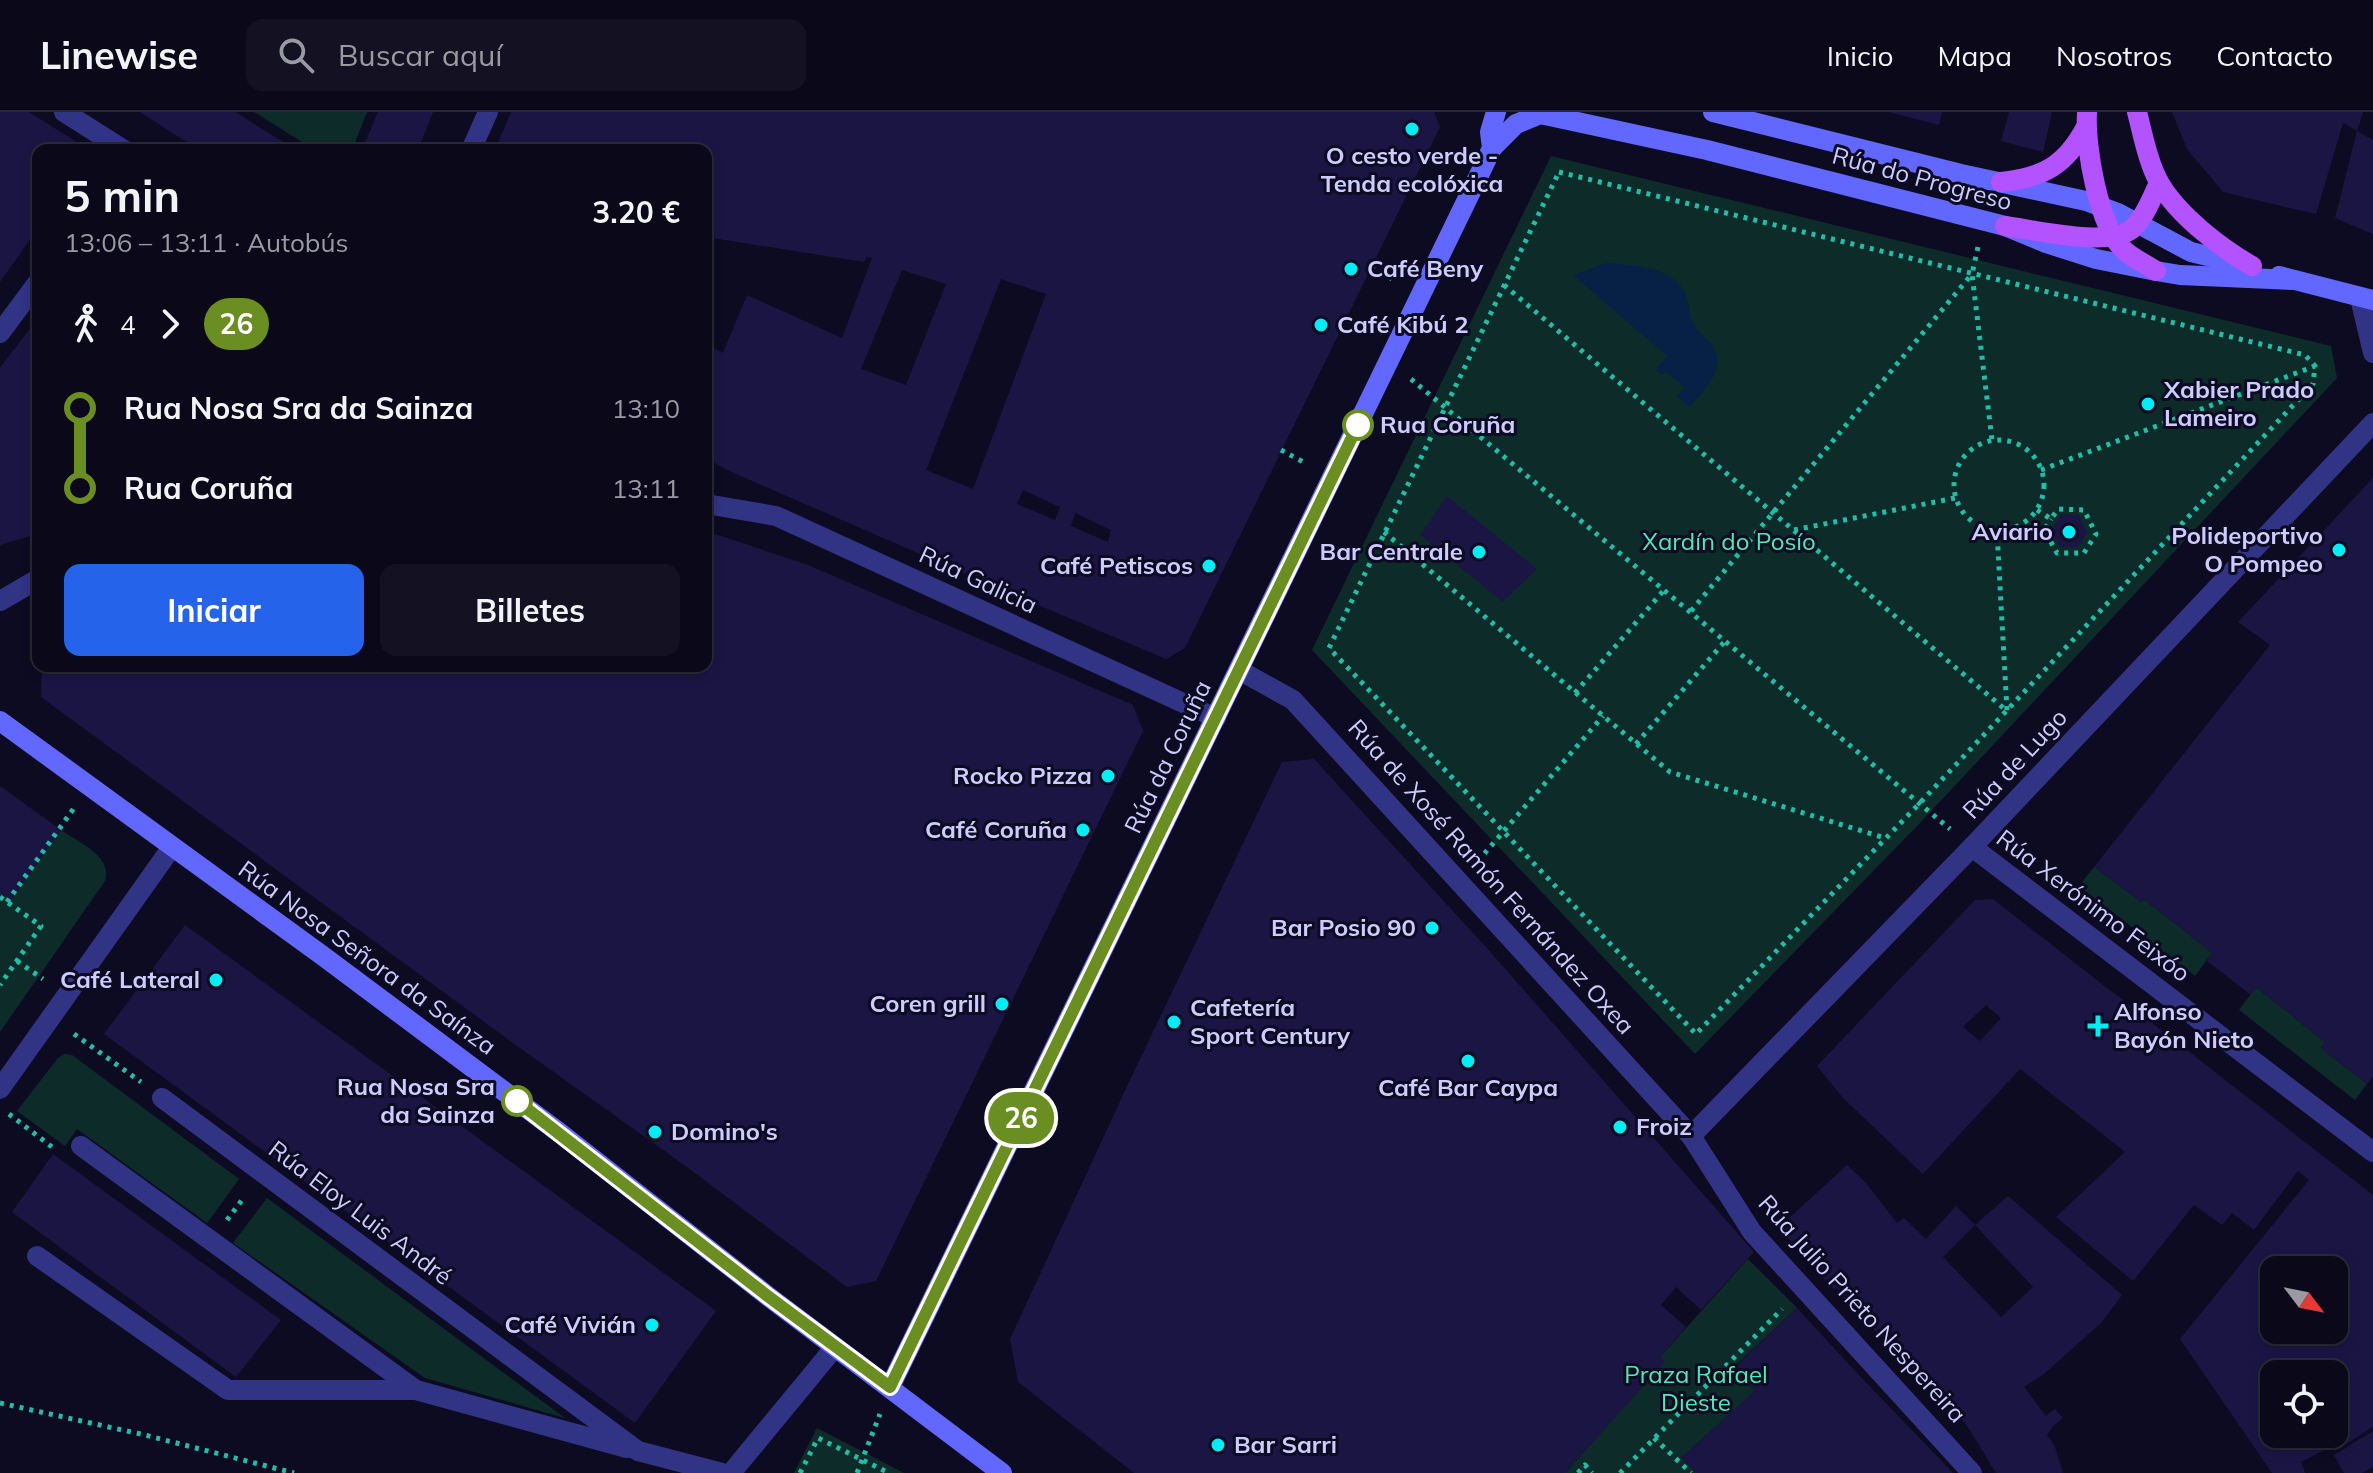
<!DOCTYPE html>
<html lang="es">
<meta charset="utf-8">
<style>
:root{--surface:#0a0819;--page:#131122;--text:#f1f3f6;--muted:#999aa2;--line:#2a2938;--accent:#2563eb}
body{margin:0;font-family:Mulish,sans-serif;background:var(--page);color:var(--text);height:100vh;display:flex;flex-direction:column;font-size:30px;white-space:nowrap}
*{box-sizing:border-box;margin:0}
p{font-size:26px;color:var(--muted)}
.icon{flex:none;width:44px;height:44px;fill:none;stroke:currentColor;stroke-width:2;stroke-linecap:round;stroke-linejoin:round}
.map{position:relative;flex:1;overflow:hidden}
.panel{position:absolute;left:32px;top:32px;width:680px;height:528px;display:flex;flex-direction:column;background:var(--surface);border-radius:16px;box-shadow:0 4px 12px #0003,0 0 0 2px var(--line)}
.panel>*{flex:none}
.badge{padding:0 16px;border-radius:26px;font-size:28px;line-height:52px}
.needle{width:52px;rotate:122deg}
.buttons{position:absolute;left:2260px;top:1144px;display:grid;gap:16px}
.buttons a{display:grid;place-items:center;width:88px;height:88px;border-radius:16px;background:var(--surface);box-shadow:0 4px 12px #0003,0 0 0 2px var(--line);font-size:40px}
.map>.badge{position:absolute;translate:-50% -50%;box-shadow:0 0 0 4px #fff}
.legs{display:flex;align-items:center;gap:12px;height:88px;padding:0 32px;font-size:26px}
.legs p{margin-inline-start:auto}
.head{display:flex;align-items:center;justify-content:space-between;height:136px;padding:0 32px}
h1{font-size:44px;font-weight:700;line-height:60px}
.button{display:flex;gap:16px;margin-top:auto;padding:16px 32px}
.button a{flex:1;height:92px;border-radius:16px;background:var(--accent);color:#fff;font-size:32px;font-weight:700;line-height:92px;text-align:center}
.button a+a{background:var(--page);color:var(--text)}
ul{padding:0 32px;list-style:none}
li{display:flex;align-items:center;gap:28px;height:80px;font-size:30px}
li i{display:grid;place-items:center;width:12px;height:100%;margin:0 10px;background:currentColor}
li i::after{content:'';width:20px;height:20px;margin:-10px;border:6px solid;border-radius:50%;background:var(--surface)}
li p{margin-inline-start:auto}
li:first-child i{background:linear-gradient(#0000 50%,currentColor 0)}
li:last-child i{background:linear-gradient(currentColor 50%,#0000 0)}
header{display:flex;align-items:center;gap:48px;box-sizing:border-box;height:112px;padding:0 40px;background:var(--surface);border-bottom:2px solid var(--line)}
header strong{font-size:38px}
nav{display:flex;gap:44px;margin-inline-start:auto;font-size:28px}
.search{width:560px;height:72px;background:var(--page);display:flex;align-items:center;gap:20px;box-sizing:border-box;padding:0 28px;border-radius:16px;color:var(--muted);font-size:30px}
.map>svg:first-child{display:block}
</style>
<header>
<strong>Linewise</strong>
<div class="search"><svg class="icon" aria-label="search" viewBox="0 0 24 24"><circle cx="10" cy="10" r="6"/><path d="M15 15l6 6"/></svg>Buscar aquí</div>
<nav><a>Inicio</a><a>Mapa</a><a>Nosotros</a><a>Contacto</a></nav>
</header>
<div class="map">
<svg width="2373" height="1361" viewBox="0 0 2373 1361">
<rect width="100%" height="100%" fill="#0d0b21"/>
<g fill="#0d2c29">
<path d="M 254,0 L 367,0 L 352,38 L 315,38 Z"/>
<path d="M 1551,44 L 2331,234 L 2337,266 L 1918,713 L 1695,942 L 1312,538 Z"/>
<path d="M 61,718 C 78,730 113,744 105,769 L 0,920 L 0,780 L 11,788 Z"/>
<path d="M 2094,755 L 2141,790 L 2144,787 L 2212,841 L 2195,864 L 2079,774 Z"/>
<path d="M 2256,875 L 2325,930 L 2321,936 L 2367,972 L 2355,988 L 2239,898 Z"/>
<path d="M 65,942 L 72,943 L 239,1067 L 207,1111 L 77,1017 L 65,1034 L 17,999 L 58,946 Z"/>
<path d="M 267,1086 L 565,1306 L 425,1266 L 233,1131 Z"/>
<path d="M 1748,1147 L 1797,1196 L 1733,1256 L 1755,1279 L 1681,1346 L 1697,1361 L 1565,1361 L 1664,1250 L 1660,1245 Z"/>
<path d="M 817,1316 L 904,1361 L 794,1361 Z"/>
</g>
<path fill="#062145" d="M 1606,151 C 1630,152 1674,155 1685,181 C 1690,191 1688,202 1693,211 C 1698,221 1707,226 1713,235 C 1727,258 1703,279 1690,295 L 1677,285 L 1684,275 L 1666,260 L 1662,263 L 1656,258 L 1667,244 L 1573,163 Z"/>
<g fill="#1b1544" fill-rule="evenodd">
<path d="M 0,0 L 29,0 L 75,29 L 77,38 L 38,38 L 38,116 L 0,170 Z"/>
<path d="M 140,0 L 235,0 L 296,38 L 199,38 Z"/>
<path d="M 378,0 L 433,0 L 418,38 L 362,38 Z"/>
<path d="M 511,0 L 1434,0 L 1440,15 L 1185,536 L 1166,547 L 989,472 L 727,358 L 706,346 L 706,232 L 723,241 L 747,183 L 842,226 L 872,146 L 867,145 L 864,150 L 706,125 L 706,38 L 495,38 ZM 902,158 L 946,172 L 906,273 L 861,257 ZM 1001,167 L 1046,182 L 973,377 L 926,358 ZM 1023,378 L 1060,395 L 1055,408 L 1017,392 ZM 1075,401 L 1111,418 L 1108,430 L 1071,414 Z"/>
<path d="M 1889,0 L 1942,0 L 1939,13 Z"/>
<path d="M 2009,0 L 2052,0 L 2043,40 L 2001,29 Z"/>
<path d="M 2172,0 L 2363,0 L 2357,19 L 2343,11 L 2316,102 L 2223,80 L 2187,37 Z"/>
<path d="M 2357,19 L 2373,28 L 2373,122 L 2335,106 Z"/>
<path d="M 38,206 L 38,422 L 0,433 L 0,256 Z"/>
<path d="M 2373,366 L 2373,964 L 2367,972 L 2321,936 L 2325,930 L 2256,875 L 2251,883 L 2207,849 L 2212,841 L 2144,787 L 2141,790 L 2094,755 L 2270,533 L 2238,510 Z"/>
<path d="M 1447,384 L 1537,457 L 1503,490 L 1420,423 Z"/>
<path d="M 2061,402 L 2079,403 L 2087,421 L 2078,435 L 2060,435 L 2051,419 Z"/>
<path d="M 706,419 L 808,453 L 1133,593 L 1143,619 L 876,1169 L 847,1175 L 687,1055 L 513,931 L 41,585 L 42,554 L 706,554 Z"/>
<path d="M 1314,647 L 1493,843 L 1754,1140 L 1701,1198 L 1676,1175 L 1661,1193 L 1686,1215 L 1660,1245 L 1665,1250 L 1565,1361 L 1134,1361 L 1018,1270 L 1010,1227 L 1129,970 L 1282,650 Z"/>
<path d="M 0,674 L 61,718 L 11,788 L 0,780 Z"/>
<path d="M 1993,787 L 2373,1083 L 2373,1315 L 2335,1339 L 2332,1334 L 2301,1350 L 2305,1361 L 2272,1361 L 2180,1227 L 2309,1068 L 2298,1059 L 2254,1118 L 2232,1101 L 2222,1113 L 2194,1093 L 2133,1169 L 2056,1105 L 2125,1040 L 2020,957 L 1923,1062 L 1843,986 L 1817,954 L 1975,788 ZM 1986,893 L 2001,906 L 1980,929 L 1963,915 ZM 2274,1158 L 2334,1158 L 2334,1218 L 2274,1218 ZM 2274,1262 L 2334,1262 L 2334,1322 L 2274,1322 Z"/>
<path d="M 185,813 L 716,1199 L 635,1311 L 104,922 Z"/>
<path d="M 53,1042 L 281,1208 L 236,1265 L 12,1100 Z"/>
<path d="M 1847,1053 L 1866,1071 L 1897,1111 L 1904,1106 L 1926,1127 L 1956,1094 L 1975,1113 L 1943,1145 L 2001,1205 L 2033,1175 L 1975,1113 L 2008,1084 L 2122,1183 L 2101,1211 L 2044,1262 L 2024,1275 L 2046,1304 L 2055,1297 L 2063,1306 L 2053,1314 L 2047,1323 L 2055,1335 L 2063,1361 L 1996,1361 L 1966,1312 L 1950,1294 L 1870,1214 L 1837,1176 L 1834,1177 L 1801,1144 L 1800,1138 L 1778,1116 Z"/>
<path d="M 1797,1196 L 1856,1260 L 1953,1361 L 1697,1361 L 1681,1346 L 1755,1279 L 1733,1257 Z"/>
<path d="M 2373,1319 L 2373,1355 L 2362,1361 L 2344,1361 L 2334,1343 Z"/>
</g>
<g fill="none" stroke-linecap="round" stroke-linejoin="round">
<g stroke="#21bda9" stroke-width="5" stroke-dasharray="4 6" stroke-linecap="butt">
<path d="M 1559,60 L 2305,243 L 2315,254 L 2313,272 L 1919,692 L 1696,922 L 1329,536 Z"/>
<path d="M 1978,135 L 1972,162 L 1992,328"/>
<path d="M 1371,155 L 1396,169"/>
<path d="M 1504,173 L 2007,599 L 1997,420"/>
<path d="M 1411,267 L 1950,717"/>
<circle cx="1999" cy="373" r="45"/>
<path d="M 1281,338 L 1307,352"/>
<path d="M 2041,358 L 2315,254"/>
<path d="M 2037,398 L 2051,407 L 2058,397 L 2084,398 L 2096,422 L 2084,441 L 2057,441 L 2044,418 L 2051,407"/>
<path d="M 1794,418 L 1955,386"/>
<path d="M 1384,420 L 1670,660 L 1885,726"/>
<path d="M 1691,499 L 1972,162"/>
<path d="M 1575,581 L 1665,477"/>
<path d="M 1636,632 L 1726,528"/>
<path d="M 1478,749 L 1603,604"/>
<path d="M 0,785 L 41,814 L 0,873"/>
<path d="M 7,790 L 74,696"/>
<path d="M 17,849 L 43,867"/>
<path d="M 74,922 L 141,970"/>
<path d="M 9,1002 L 52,1035"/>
<path d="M 227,1108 L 245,1084"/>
<path d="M 0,1291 L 145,1323 L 294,1361"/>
<path d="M 1654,1326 L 1691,1361"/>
<path d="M 800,1361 L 818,1326 L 889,1361"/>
<path d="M 857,1361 L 880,1302"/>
<path d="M 1578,1361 L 1585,1353 L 1592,1361"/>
<path d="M 1620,1361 L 1782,1197"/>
</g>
<g stroke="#313385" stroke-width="20">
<path d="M 64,0 L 124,38"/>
<path d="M 471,38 L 488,0"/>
<path d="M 2360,186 L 2373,241"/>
<path d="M 0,221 L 38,170"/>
<path d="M 706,392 L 776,404 L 1216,606"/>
<path d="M 0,489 L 38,467"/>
<path d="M 1239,558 L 1293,588 L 1691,1024 L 1752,1120 L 1972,1361"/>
<path d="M 1972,735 L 2373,1040"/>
<path d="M 0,977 L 172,735"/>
<path d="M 162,986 L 638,1339 L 722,1361"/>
<path d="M 1691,1024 L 1972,735 L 2373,311"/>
<path d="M 81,1034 L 416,1278 L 627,1336"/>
<path d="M 37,1144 L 228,1278 L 416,1278"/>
<path d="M 731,1361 L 835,1235"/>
</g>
<g stroke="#6268ff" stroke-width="20">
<path d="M 1531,0 L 1707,38 L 2005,114 L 2046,131 L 2096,147 L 2156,159 L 2180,163 L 2293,168"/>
<path d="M 1713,0 L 1961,62 L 2086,89 L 2118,101 L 2191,140 L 2249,154"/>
<path d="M 1492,36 L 1516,12 L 1538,3"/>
<path d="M 2279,164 L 2373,188"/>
<path d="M 0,609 L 323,844 L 560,1021 L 769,1185 L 1002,1361"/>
<path d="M 890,1275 L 1480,61 L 1492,36 L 1490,20 L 1496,0"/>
</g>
<g stroke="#b352ff" stroke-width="20">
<path d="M 2087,0 C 2085,34 2098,114 2124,138 C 2132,146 2146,152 2156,159"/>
<path d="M 2137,0 C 2143,23 2148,51 2160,72 C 2179,104 2221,136 2252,154"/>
<path d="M 2001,70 C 2043,66 2066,53 2086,15"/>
<path d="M 2005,114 C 2035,118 2113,137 2134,115 C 2146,103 2152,85 2159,71"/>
</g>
</g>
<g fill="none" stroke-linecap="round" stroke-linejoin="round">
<defs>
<path id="line-1" d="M 517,989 L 769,1185 L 890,1275 L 1358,313"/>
</defs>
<use href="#line-1" stroke="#fff" stroke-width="18"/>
<use href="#line-1" stroke="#6b8e23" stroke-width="12"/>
</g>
<g fill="#00edf6" stroke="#0d0b21" stroke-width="3">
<circle cx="1412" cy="17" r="8"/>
<circle cx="1351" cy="157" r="8"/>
<circle cx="1321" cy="213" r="8"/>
<circle cx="2148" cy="292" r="8"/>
<circle cx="2069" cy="420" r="8"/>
<circle cx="2339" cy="438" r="8"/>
<circle cx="1479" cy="440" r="8"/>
<circle cx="1209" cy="454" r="8"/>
<circle cx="1108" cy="664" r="8"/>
<circle cx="1083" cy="718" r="8"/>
<circle cx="1432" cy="816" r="8"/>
<circle cx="216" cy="868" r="8"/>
<circle cx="1002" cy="892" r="8"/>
<circle cx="1174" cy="910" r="8"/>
<path d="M2094 902h8v8h8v8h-8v8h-8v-8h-8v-8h8z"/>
<circle cx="1468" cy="949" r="8"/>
<circle cx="1620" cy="1015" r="8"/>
<circle cx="655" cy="1020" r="8"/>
<circle cx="652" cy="1213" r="8"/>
<circle cx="1218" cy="1333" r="8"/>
</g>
<g fill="#fff" stroke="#6b8e23" stroke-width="4">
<circle cx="1358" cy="313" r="14"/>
<circle cx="517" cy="989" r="14"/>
</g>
<g text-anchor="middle" stroke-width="6" stroke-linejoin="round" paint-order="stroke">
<g font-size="24" font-weight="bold" fill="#cdcbff" stroke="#0d0b21" text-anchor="end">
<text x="1412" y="52" text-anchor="middle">O cesto verde -<tspan x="1412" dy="28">Tenda ecolóxica</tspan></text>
<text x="1367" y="165" text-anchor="start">Café Beny</text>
<text x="1337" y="221" text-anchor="start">Café Kibú 2</text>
<text x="2164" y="286" text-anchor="start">Xabier Prado<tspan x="2164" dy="28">Lameiro</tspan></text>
<text x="2053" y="428">Aviario</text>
<text x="2323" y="432">Polideportivo<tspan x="2323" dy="28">O Pompeo</tspan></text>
<text x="1463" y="448">Bar Centrale</text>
<text x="1193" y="462">Café Petiscos</text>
<text x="1092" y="672">Rocko Pizza</text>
<text x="1067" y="726">Café Coruña</text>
<text x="1416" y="824">Bar Posio 90</text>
<text x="200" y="876">Café Lateral</text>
<text x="986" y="900">Coren grill</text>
<text x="1190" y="904" text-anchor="start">Cafetería<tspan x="1190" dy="28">Sport Century</tspan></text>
<text x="2114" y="908" text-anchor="start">Alfonso<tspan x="2114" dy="28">Bayón Nieto</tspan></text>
<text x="1468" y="984" text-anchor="middle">Café Bar Caypa</text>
<text x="1636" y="1023" text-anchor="start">Froiz</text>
<text x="671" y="1028" text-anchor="start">Domino's</text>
<text x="636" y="1221">Café Vivián</text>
<text x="1234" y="1341" text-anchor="start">Bar Sarri</text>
</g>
<g font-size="24" fill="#cdcbff" stroke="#0d0b21">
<text transform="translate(1922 67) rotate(15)" y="8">Rúa do Progreso</text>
<text transform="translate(978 468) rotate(25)" y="8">Rúa Galicia</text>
<text transform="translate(1168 645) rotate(-64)" y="8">Rúa da Coruña</text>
<text transform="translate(2015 652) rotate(-47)" y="8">Rúa de Lugo</text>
<text transform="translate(1491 765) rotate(48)" y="8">Rúa de Xosé Ramón Fernández Oxea</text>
<text transform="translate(2093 794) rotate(37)" y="8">Rúa Xerónimo Feixóo</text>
<text transform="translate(367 846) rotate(36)" y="8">Rúa Nosa Señora da Saínza</text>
<text transform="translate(360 1101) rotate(37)" y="8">Rúa Eloy Luis André</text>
<text transform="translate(1862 1197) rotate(48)" y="8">Rúa Julio Prieto Nespereira</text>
</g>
<g font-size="24" font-weight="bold" fill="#cdcbff" stroke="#0d0b21" text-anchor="start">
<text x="1380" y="321">Rua Coruña</text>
<text x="495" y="983" text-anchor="end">Rua Nosa Sra<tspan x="495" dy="28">da Sainza</tspan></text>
</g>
<g font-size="24" fill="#4bebb9" stroke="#0d0b21">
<text x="1729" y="438">Xardín do Posío</text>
<text x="1696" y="1271">Praza Rafael<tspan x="1696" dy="28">Dieste</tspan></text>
</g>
</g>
</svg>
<div class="buttons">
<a><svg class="needle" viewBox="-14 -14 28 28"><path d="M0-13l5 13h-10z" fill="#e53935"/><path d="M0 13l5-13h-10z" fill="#999aa2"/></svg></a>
<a><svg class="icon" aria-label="locate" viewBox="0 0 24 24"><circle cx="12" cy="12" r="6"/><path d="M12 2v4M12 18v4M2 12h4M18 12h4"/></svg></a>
</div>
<b class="badge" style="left:1021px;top:1006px;background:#6b8e23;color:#fff">26</b>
<section class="panel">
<div class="head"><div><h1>5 min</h1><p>13:06 – 13:11 · Autobús</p></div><b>3.20 €</b></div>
<div class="legs"><svg class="icon" aria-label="walk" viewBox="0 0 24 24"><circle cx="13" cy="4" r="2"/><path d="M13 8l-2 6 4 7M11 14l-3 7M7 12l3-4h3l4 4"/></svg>4<svg class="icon" aria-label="forward" viewBox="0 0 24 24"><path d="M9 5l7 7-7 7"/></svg><b class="badge" style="background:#6b8e23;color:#fff">26</b></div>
<ul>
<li><i style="color:#6b8e23"></i><b>Rua Nosa Sra da Sainza</b><p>13:10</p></li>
<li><i style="color:#6b8e23"></i><b>Rua Coruña</b><p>13:11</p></li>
</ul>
<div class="button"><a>Iniciar</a><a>Billetes</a></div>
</section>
</div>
